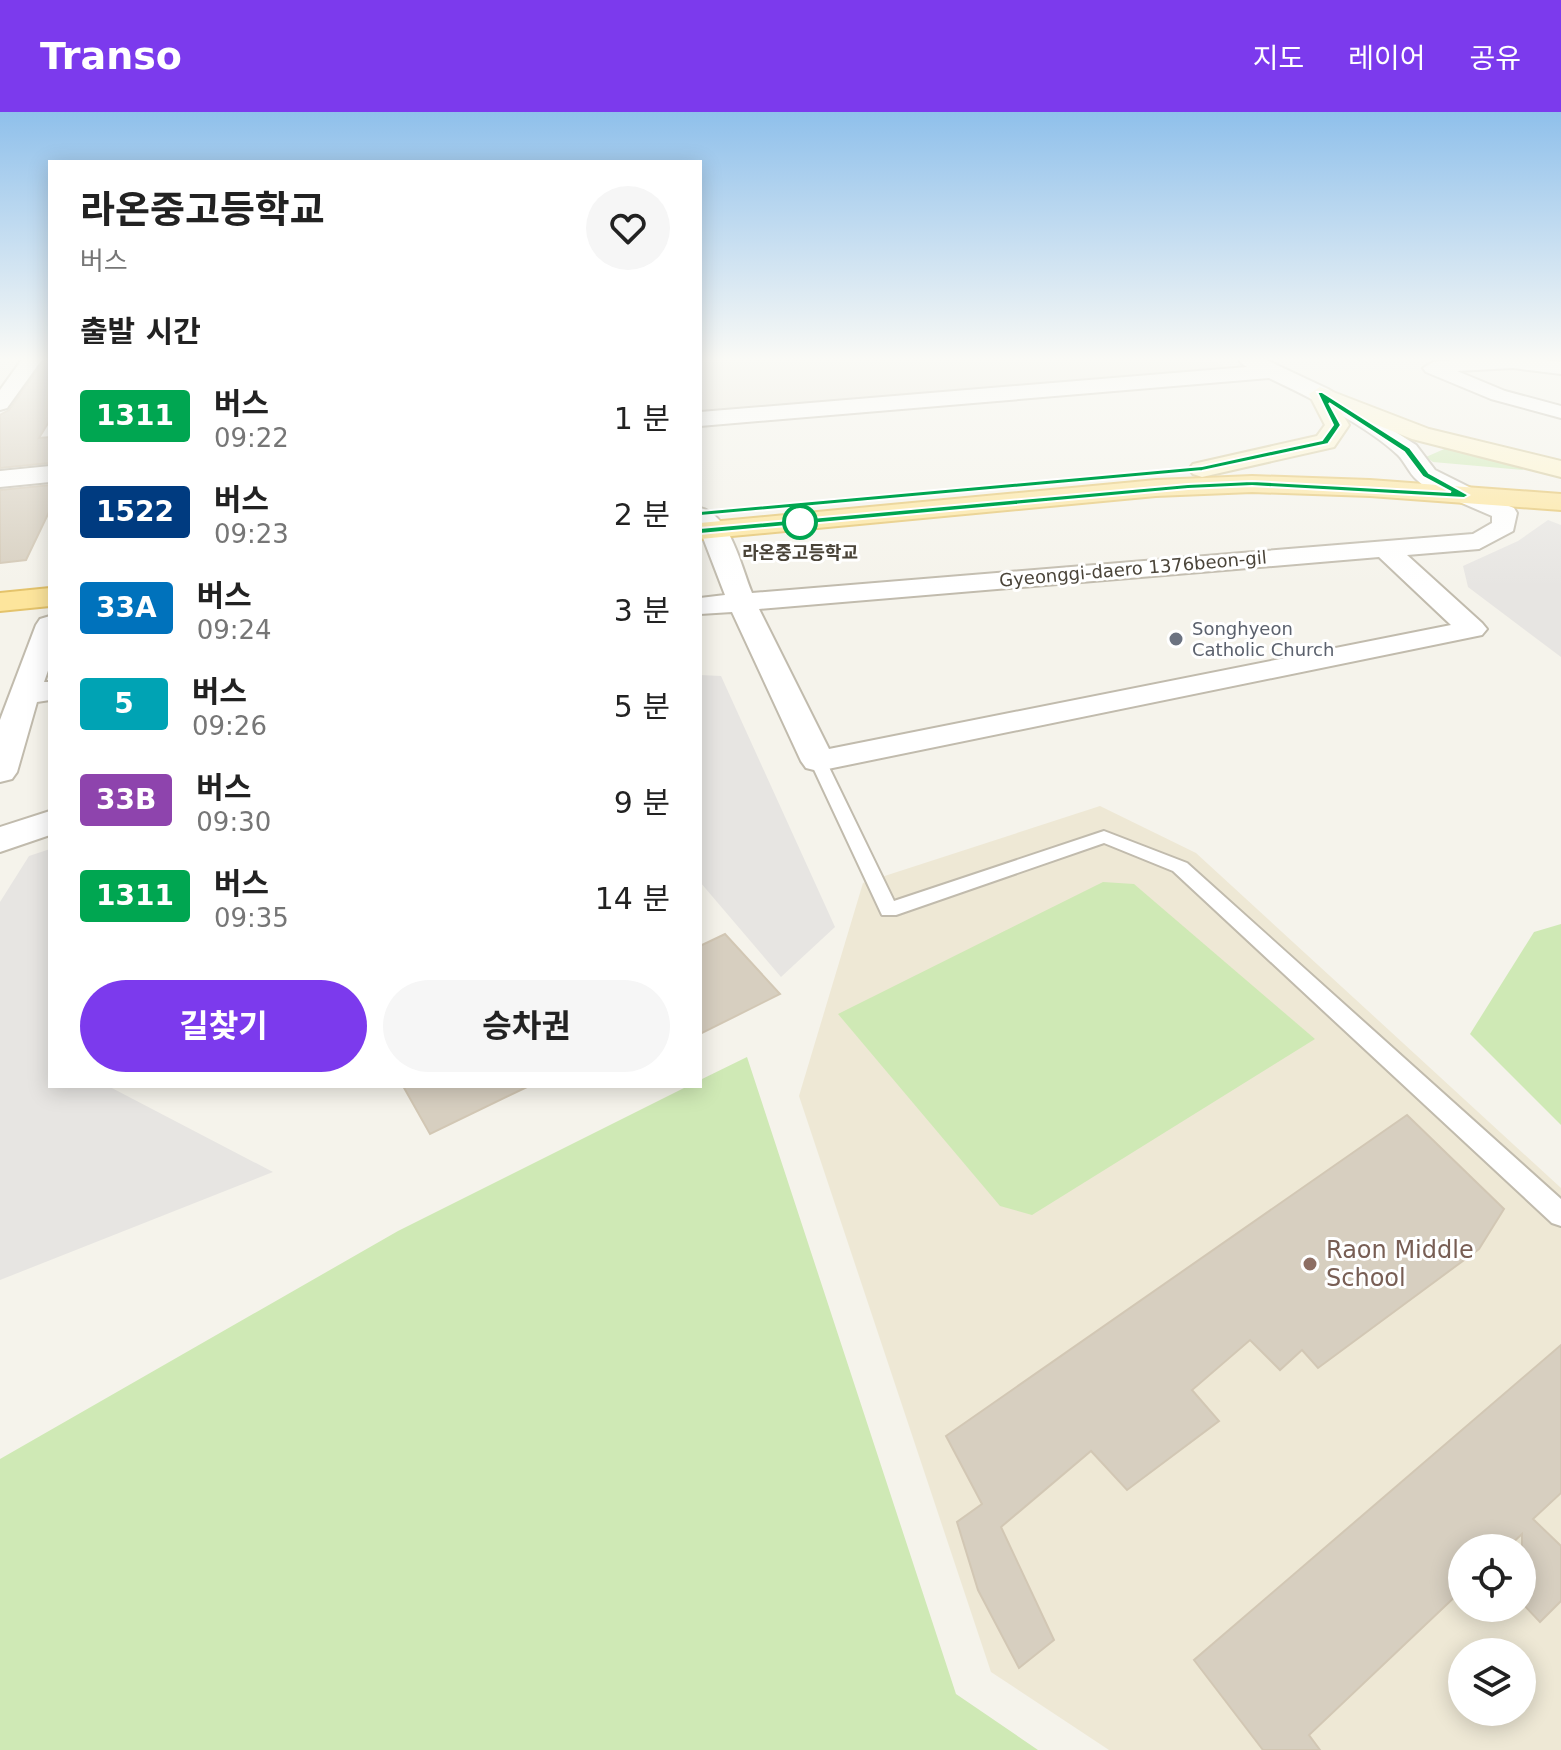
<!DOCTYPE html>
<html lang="ko">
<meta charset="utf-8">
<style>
:root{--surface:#fff;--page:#f6f6f6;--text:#222;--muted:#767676;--accent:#7c3aed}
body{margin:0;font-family:"DejaVu Sans","Noto Sans KR",sans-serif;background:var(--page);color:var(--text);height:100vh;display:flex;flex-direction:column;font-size:30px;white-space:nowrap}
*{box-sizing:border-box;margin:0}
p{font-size:26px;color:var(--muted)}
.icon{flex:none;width:44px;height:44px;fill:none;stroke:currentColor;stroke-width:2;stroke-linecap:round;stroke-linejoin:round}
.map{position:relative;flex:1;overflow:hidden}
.details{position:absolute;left:48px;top:48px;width:654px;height:928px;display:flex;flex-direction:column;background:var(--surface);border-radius:0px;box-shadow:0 4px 20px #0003}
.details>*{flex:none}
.badge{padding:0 16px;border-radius:6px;font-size:28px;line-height:52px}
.fabs{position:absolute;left:1448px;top:1422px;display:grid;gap:16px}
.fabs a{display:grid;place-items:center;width:88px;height:88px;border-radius:50%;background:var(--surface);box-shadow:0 4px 20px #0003;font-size:40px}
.map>.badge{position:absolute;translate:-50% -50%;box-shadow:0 0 0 4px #fff}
h2{padding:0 32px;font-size:30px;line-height:72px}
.round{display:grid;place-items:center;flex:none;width:84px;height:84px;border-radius:42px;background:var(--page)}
.headline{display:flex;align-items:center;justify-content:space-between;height:136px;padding:0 32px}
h1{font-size:38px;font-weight:700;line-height:60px}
.cta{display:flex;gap:16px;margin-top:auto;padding:16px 32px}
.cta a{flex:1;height:92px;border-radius:48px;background:var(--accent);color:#fff;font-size:32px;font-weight:700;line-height:92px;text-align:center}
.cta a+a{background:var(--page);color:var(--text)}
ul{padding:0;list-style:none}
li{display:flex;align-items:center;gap:24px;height:96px;padding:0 32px}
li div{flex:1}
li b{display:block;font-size:30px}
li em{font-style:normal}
li .badge{min-width:88px;font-weight:700;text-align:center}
header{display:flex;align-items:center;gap:48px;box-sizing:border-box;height:112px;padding:0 40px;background:var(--accent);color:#fff}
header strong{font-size:38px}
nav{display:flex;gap:44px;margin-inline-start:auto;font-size:28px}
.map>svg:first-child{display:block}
</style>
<header>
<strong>Transo</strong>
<nav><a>지도</a><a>레이어</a><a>공유</a></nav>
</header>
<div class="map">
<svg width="1561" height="1638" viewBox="0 0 1561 1638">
<rect width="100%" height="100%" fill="#f5f3eb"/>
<path fill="#e9e5d9" d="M 700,246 L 1207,246 L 1228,256 L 700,299 Z"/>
<path fill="#eee8d5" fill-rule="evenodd" d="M 1100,694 L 1196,741 L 1561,1076 L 1561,1638 L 1109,1638 L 991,1560 L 799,984 L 863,771 ZM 1462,1436 L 1522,1436 L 1522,1496 L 1462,1496 ZM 1462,1540 L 1522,1540 L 1522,1600 L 1462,1600 Z"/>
<g fill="#cfe9b5">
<path d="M 1451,334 L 1521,354 L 1523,358 L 1433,350 L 1426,345 Z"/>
<path d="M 1103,770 L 1134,772 L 1315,927 L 1032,1103 L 1000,1094 L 838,902 Z"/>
<path d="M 1561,812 L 1561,1013 L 1470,922 L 1534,820 Z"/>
<path d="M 747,945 L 956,1582 L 1038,1638 L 0,1638 L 0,1347 L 398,1119 L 688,974 L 700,974 L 700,968 Z"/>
</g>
<g fill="#e7e5e2">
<path d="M 1548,408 L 1561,413 L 1561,545 L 1468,475 L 1463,454 L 1518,429 Z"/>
<path d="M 700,563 L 721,564 L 835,815 L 781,865 L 700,770 Z"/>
<path d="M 50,737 L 50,974 L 108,974 L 273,1060 L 0,1168 L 0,790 L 29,744 Z"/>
</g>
<g fill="#d7cfc0" stroke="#d2c7b4" stroke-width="2">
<path d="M 46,246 L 50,246 L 50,308 L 39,326 L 50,325 L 50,351 L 0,356 L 0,303 L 9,298 Z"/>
<path d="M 50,373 L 50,398 L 26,448 L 0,451 L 0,378 Z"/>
<path d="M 725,822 L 780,882 L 700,922 L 700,834 Z"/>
<path d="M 403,974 L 529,974 L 430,1022 Z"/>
<path d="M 1407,1003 L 1504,1097 L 1479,1137 L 1318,1256 L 1302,1238 L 1280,1258 L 1250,1228 L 1192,1278 L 1219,1309 L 1127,1378 L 1091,1339 L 1001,1415 L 1054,1528 L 1019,1556 L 978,1478 L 957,1410 L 982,1392 L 946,1324 Z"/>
<path d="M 1561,1233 L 1561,1381 L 1533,1407 L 1561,1434 L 1561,1489 L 1540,1510 L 1522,1491 L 1522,1422 L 1507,1436 L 1462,1436 L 1462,1478 L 1309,1623 L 1320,1638 L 1263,1638 L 1194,1548 Z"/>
</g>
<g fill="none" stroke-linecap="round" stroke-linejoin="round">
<defs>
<path id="service" d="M 818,644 L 826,649 L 894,789 L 1104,719 L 1187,751 L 1561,1087 L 1561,1114 L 1552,1111 L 1173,759 L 1104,731 L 896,803 L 882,803 L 810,649 Z"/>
<g id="minor">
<path d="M 23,246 L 43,246 L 7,296 L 0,298 L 0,278 Z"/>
<path d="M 1475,246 L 1530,246 L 1561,250 L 1561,262 L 1513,256 L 1457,259 L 1505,279 L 1561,294 L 1561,306 L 1491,287 L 1426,260 L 1423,256 L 1433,250 Z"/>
<path d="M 1464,376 L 1514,396 L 1517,401 L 1513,419 L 1479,437 L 1407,443 L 1482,511 L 1487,517 L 1482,523 L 818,659 L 806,656 L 801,649 L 732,500 L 700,502 L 700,486 L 725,483 L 700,418 L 700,396 C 731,403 741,455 752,481 L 1473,422 L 1492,411 L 1492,404 L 1455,388 L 1452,383 L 1455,378 ZM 1379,445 L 1451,513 L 829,637 L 759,497 Z"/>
<path d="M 50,504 L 50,553 L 44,570 L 50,570 L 50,588 L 37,590 L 17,660 L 12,667 L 0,670 L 0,608 L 36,513 L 40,507 Z"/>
<path d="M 50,699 L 50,723 L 0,740 L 0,715 Z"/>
</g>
<g id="tertiary">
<path d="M 1238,246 L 1262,246 L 1328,277 L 1416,333 L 1435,358 L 1473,377 L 1477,383 L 1473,389 C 1457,393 1430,380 1417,368 C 1409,361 1405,350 1398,343 C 1366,313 1309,285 1269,266 L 700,314 L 700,300 L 1247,255 L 1241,251 Z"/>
<path d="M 50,354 L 50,370 L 0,375 L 0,359 Z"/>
</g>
<path id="secondary" d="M 1320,275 L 1429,317 L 1561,349 L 1561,365 L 1412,327 L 1340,298 L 1349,313 L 1334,335 L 1202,365 L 1193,362 L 1189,357 L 1193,352 L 1317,324 L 1325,313 L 1309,282 Z"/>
<g id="primary">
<path d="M 1252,364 L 1370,368 L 1561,382 L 1561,398 L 1370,384 L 1252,380 L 1156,384 L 700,427 L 700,411 L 1156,368 Z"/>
<path d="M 50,476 L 50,494 L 0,499 L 0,481 Z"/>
</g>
</defs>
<use href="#service" stroke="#c1bbad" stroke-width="4"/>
<use href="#minor" stroke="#c1bbad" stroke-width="4"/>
<use href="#tertiary" stroke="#c1bbad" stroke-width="4"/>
<use href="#secondary" stroke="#d4c89b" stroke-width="4"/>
<use href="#primary" stroke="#e4c36b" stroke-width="4"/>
<use href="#service" fill="#fff" fill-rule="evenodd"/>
<use href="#minor" fill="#fff" fill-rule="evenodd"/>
<use href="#tertiary" fill="#fff" fill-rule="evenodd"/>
<use href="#secondary" fill="#fef4cc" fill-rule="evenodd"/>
<use href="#primary" fill="#fde59c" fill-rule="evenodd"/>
</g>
<linearGradient id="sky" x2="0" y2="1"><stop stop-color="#8fc0eb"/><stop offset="0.52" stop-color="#fafaf6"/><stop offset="1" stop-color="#fafaf6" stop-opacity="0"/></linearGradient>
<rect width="1561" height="475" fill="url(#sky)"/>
<path fill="#00a651" stroke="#fff" stroke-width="2" d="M 1317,280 L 1322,280 L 1410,336 L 1429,361 L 1469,383 L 1464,386 L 1252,374 L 1188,377 L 700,422 L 695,419 L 700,416 L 1188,372 L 1252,369 L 1451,380 L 1423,365 L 1404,340 L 1329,291 L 1341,313 L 1328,332 L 1202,359 L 700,404 L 695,401 L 700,399 L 1202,354 L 1322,328 L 1333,313 Z"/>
<circle fill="#fff" stroke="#00a651" stroke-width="4" cx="800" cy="410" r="16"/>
<circle fill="#6b7280" stroke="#fff" stroke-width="3" cx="1176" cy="527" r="8"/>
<circle fill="#8d6e63" stroke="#fff" stroke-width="3" cx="1310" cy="1152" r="8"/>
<g text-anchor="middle" stroke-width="6" stroke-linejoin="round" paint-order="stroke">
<g font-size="18" font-weight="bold" fill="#4a4439" stroke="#fff">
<text x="800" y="447">라온중고등학교</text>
</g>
<g font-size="18" fill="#4a4439" stroke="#fff">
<text transform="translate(1133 457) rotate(-5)" y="6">Gyeonggi-daero 1376beon-gil</text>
</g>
<g font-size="18" fill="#5b616d" stroke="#fff" text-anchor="start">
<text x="1192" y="523">Songhyeon<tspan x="1192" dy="21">Catholic Church</tspan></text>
</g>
<g font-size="24" fill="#785e54" stroke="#fff" text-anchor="start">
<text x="1326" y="1146">Raon Middle<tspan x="1326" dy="28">School</tspan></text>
</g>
</g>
</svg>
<div class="fabs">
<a><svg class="icon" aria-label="locate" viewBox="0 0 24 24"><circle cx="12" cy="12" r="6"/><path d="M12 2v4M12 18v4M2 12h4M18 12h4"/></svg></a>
<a><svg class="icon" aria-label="layers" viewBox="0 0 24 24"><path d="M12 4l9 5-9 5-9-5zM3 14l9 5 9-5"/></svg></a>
</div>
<section class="details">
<div class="headline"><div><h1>라온중고등학교</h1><p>버스</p></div><a class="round"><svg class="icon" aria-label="heart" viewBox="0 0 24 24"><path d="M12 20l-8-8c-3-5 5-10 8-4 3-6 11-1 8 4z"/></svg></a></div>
<h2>출발 시간</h2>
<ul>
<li><span class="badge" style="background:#00a651;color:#fff">1311</span><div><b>버스</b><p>09:22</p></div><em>1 분</em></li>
<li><span class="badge" style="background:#003b80;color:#fff">1522</span><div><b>버스</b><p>09:23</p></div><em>2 분</em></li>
<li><span class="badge" style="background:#0072bc;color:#fff">33A</span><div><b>버스</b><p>09:24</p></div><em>3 분</em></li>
<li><span class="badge" style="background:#00a3b4;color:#fff">5</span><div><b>버스</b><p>09:26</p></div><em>5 분</em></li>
<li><span class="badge" style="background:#8e44ad;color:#fff">33B</span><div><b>버스</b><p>09:30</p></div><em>9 분</em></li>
<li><span class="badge" style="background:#00a651;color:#fff">1311</span><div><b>버스</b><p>09:35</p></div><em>14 분</em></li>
</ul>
<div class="cta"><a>길찾기</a><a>승차권</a></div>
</section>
</div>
